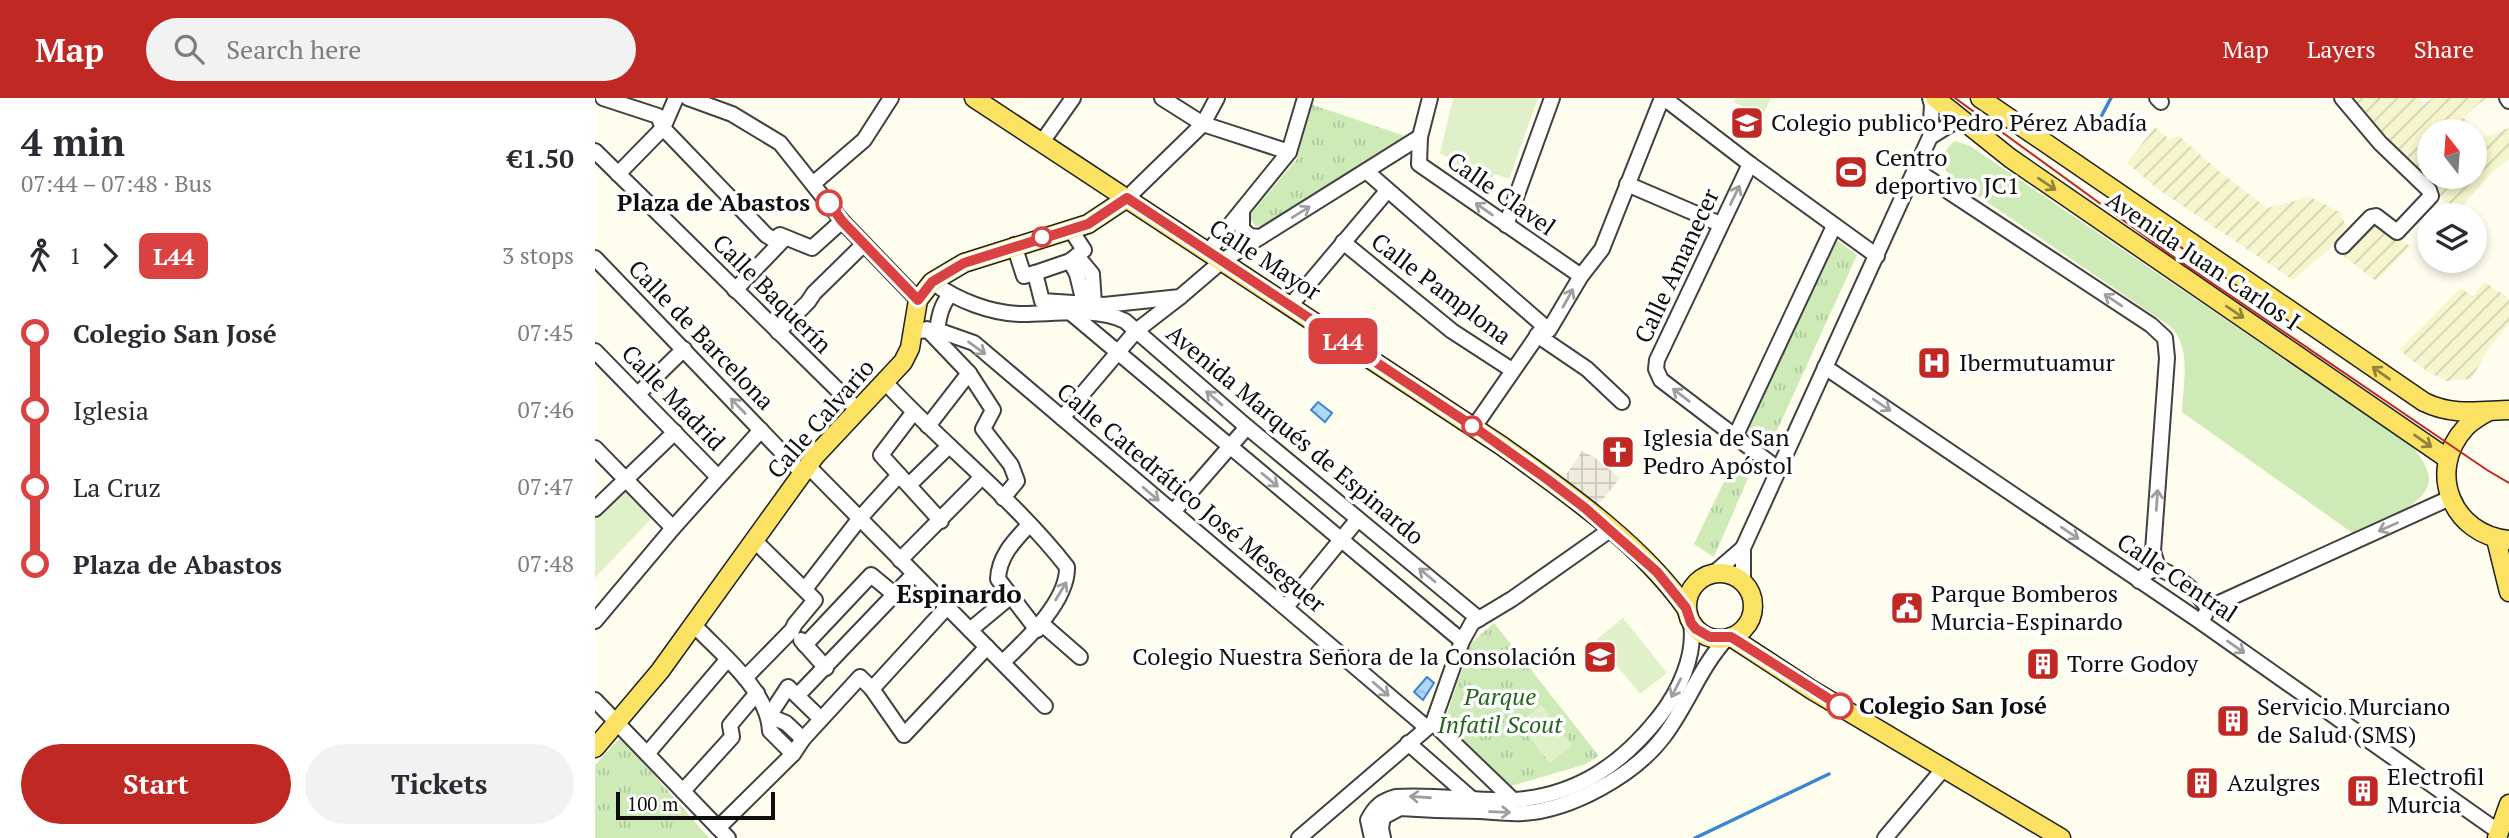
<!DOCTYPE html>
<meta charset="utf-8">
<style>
:root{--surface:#fff;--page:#f2f2f3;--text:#2b2b33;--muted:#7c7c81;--accent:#c02823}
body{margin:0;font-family:"PT Serif",serif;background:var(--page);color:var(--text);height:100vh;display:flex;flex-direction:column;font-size:26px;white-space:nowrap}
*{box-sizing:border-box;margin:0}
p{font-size:23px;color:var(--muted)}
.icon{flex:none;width:38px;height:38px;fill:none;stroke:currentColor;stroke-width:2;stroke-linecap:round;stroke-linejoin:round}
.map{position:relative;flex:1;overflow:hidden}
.drawer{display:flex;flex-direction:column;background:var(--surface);width:595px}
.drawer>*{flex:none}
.badge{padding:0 14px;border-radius:10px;font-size:24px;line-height:46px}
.needle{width:46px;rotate:343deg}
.tools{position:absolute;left:1822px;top:21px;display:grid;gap:14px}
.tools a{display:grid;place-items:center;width:70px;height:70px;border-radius:50%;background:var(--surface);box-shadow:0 4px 10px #0003;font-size:35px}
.scale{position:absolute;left:21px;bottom:18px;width:159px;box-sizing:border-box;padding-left:7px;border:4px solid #0e0e0e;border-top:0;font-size:19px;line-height:24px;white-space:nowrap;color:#0e0e0e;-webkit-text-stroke:5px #fff;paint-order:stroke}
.map>.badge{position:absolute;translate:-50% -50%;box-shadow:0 0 0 4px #fff}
.legs{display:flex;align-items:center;gap:10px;height:77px;padding:0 21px;font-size:23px}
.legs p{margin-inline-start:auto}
.headline{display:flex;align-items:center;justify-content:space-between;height:119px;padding:0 21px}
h1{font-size:38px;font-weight:700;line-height:52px}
.cta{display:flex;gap:14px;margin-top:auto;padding:14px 21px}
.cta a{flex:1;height:80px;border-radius:42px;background:var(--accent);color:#fff;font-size:28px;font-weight:700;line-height:80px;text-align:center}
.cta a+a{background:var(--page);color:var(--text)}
ul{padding:0 21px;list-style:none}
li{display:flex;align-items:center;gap:24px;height:77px;font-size:26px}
li i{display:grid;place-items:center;width:10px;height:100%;margin:0 9px;background:currentColor}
li i::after{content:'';width:18px;height:18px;margin:-9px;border:5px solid;border-radius:50%;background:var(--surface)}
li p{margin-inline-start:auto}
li:first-child i{background:linear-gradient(#0000 50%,currentColor 0)}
li:last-child i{background:linear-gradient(currentColor 50%,#0000 0)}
header{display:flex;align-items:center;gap:42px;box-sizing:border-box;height:98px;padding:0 35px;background:var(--accent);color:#fff}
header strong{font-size:33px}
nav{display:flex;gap:38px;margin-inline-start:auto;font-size:24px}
.search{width:490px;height:63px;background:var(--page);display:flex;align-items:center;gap:18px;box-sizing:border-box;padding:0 24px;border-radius:38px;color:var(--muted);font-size:26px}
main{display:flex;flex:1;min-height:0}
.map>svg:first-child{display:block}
</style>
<header>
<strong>Map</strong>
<div class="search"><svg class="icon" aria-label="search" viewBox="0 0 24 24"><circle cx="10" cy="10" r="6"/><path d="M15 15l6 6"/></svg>Search here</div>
<nav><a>Map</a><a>Layers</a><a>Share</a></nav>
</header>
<main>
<section class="drawer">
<div class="headline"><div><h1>4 min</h1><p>07:44 – 07:48 · Bus</p></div><b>€1.50</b></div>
<div class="legs"><svg class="icon" aria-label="walk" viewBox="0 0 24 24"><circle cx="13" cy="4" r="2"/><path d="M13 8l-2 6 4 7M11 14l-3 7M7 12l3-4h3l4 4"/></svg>1<svg class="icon" aria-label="forward" viewBox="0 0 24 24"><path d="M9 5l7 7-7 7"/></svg><b class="badge" style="background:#da4241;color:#fff">L44</b><p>3 stops</p></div>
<ul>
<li><i style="color:#da4241"></i><b>Colegio San José</b><p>07:45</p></li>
<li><i style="color:#da4241"></i><span>Iglesia</span><p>07:46</p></li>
<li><i style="color:#da4241"></i><span>La Cruz</span><p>07:47</p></li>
<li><i style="color:#da4241"></i><b>Plaza de Abastos</b><p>07:48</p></li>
</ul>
<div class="cta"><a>Start</a><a>Tickets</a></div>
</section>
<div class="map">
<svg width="1914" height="740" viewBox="0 0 1914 740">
<defs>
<pattern id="farmland-furrows" width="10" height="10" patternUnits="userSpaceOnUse" patternTransform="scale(1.75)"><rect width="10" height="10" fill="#f5f5ce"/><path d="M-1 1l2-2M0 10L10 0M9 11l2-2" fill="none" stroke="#d1d1b0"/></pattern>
<pattern id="park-tufts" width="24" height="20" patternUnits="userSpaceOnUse" patternTransform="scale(1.75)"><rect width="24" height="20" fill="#cdeab7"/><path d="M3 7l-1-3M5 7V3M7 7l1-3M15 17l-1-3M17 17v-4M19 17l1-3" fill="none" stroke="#afc89c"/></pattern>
<pattern id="plaza-grid" width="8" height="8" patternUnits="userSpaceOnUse" patternTransform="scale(1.75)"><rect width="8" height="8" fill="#efecdd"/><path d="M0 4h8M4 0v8" fill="none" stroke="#ccc9bc"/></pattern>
<pattern id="water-ripples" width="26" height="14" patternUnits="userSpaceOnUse" patternTransform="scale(1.75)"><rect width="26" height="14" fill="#b2d8f7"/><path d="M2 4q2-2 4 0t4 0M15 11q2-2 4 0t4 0" fill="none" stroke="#98b8d3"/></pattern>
</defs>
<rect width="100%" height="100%" fill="#fffdee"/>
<g fill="url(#farmland-furrows)" fill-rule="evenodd">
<path d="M 1751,0 L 1824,0 L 1829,6 L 1838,0 L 1891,0 L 1868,19 L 1887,40 L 1914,30 L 1914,61 L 1896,75 L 1861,116 ZM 1834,33 L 1880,33 L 1880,79 L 1834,79 Z"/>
<path d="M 1560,29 L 1574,41 L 1584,38 L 1625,74 L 1672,110 L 1715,99 L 1745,114 L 1751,128 L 1745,142 L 1698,182 L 1564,92 L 1532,65 Z"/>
<path d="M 1776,123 L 1783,124 L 1815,148 L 1781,183 L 1746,156 Z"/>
<path d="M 1889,184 L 1914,200 L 1914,226 L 1896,247 L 1876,281 L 1852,283 L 1833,274 L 1804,252 L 1866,190 L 1878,199 Z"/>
</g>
<path fill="#cdeab7" d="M 1360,43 L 1375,48 L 1818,349 C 1824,358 1835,371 1834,383 C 1830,409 1780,426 1759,436 L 1587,314 C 1588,285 1598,245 1572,226 L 1358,81 C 1344,67 1345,56 1360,43 Z"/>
<g fill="url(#park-tufts)">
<path d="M 715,6 L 810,38 L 667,129 L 661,128 L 655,121 L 656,116 L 702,61 Z"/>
<path d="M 1240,141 L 1262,157 L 1174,350 L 1149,334 Z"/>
<path d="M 1139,363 L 1157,371 L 1119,459 L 1099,446 Z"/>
<path d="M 899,525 L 1004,658 L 991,666 L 916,688 L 848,628 L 876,545 Z"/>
<path d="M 26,639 L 114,740 L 0,740 L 0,667 Z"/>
</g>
<g fill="#e0f1c9">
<path d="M 858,0 L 943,0 L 914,81 L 899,76 L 896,85 L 849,68 L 853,59 L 845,56 Z"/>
<path d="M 1141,0 L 1176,0 L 1167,19 L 1139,4 Z"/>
<path d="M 30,390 L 58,419 L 0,480 L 0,418 Z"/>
<path d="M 1028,520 L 1072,575 L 1045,596 L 1001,542 Z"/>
<path d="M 946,607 L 977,647 L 955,665 L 923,626 Z"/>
</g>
<path fill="url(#plaza-grid)" d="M 987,353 L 999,359 L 1025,380 L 996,416 L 963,389 Z"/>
<g fill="url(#water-ripples)" stroke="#3887d0" stroke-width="2">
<path d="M 723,304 L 737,315 L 730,324 L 716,312 Z"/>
<path d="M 832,579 L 839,585 L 828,602 L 819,594 Z"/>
</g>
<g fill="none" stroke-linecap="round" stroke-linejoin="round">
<g stroke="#3887d0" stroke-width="3.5">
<path d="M 1500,30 L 1516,0"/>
<path d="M 1100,740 L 1234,676"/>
</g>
<defs>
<g id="minor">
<path d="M 8,0 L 63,18 L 68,30 L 171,137 L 179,142 L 185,137 L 217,150 L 247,123"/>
<path d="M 93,0 L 137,16 L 185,45 L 247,123 L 323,202"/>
<path d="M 567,0 L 608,26 L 694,54"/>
<path d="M 835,0 L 825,39 L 824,66 L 986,178"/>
<path d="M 1069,0 L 1155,66 L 1282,158"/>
<path d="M 1562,0 L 1566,4"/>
<path d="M 1747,0 L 1785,45 L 1834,92 L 1836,98 L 1802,134 L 1781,118 L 1776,119 L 1748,148"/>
<path d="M 1912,0 L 1914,3"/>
<path d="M 1335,39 L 1364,21"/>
<path d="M 447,44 L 478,0"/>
<path d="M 0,53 L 262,311"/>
<path d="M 1155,66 L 1062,262 L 1061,271 L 1066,282 L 1183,371"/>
<path d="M 1321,72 L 1556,227 L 1570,240 L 1572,260 L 1558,453 L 1563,470"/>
<path d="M 771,73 L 949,228"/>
<path d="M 23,76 L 68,30 L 81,0"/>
<path d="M 219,85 L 269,42 L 296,0"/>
<path d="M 1032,86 L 1125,126"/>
<path d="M 532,100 L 608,26 L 622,0"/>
<path d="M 647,112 L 647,131 L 655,138 L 665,139"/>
<path d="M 911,127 L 957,0"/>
<path d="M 748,144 L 857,233 L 917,272"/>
<path d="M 419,147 L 429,178 L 440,175 L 447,203 L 509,207 L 585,199 L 627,163 L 825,39"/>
<path d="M 613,154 L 694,54 L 710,0"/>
<path d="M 482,158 L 497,176 L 499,206"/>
<path d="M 0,160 L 207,375"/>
<path d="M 475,163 L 482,176 L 489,205"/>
<path d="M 440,175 L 475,163 L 489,152 L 476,132"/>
<path d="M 337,184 C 362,202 396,216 428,216 C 458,216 502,209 530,223 L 652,329 L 884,521"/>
<path d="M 140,192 L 190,140"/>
<path d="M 695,208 L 792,93"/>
<path d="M 476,215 L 867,543"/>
<path d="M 332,231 L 374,275 L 398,312 L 388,331 L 416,367 L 422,383 L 408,400"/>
<path d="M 342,232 C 344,219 346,207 355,197"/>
<path d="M 319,233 L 342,232 L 379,245 L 831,629"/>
<path d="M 183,234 L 213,204 L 219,195 L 269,146"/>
<path d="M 942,237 L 992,271 L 1027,304"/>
<path d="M 0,253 L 123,379"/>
<path d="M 1230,269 L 1603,522 L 1904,734"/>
<path d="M 290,284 C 348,347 419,401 472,469 C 473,503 431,542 408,564"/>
<path d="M 43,296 L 89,251"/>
<path d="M 318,315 L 286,357 L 346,423"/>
<path d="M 467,320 L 541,233 L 585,199"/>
<path d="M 333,328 L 374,275"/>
<path d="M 879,329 L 949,228 L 954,232 L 986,178 L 1007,151 L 1067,0"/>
<path d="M 1140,339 L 1239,128"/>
<path d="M 0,350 L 78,430"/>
<path d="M 213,368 L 450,608"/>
<path d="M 314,387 L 354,348"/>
<path d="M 0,411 L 80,334"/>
<path d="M 578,414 L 652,329"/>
<path d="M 434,427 C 419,443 404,458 403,481 L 442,532"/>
<path d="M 305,462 L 386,380"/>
<path d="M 1119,475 L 1148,450"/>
<path d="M 1544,483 L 1553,474 L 1563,470 C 1586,480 1599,491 1613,510 L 1610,517"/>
<path d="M 1148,484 L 1148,450 L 1335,39 L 1337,7 L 1335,0"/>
<path d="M 210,491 L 265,420 L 304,377"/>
<path d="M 691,509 L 763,421"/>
<path d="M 1613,510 L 1855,400"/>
<path d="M 0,523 L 78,430 L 166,332"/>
<path d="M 446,525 L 485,559"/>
<path d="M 99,527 C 126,556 173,592 175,633 L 198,656"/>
<path d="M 375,532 L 416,498"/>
<path d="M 206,542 L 231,570"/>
<path d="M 210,547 L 276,477 L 299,496"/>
<path d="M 150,580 L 197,532 L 200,526 L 220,502 L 160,443"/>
<path d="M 277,591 L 352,509"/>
<path d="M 203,597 L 319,476"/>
<path d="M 0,602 L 133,740"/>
<path d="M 838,625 L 918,702"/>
<path d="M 208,641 L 191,625 L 174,618 L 193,589 L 226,621"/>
<path d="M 813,645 L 877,701"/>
<path d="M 52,656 L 132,562"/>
<path d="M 88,693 L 137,639 L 135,627 L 162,595"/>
<path d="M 123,730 L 198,656 L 208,641 L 265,579 L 277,591 L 309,637 L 392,549"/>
<path d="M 704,740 L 838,625 L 867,543 L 877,525 L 917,501 L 1015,432"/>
<path d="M 777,740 L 773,722 C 780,708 787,703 801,699 C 840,696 880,704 920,702 C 982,697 1026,667 1064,619 C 1084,594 1101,557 1096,525"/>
<path d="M 788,740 L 786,730 L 788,719 L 805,710 C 832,712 858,713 885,713 C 899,714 914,716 928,715 C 976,712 1040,677 1069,638 C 1093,606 1105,569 1132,540"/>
<path d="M 1290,740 L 1350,669"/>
</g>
<g id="major">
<path d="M 379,0 L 907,348 C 971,394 1045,445 1091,510"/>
<path d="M 1340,0 L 1415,60 L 1853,361"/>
<path d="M 1385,0 L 1829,304 C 1858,318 1883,313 1914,312"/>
<path d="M 1892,314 C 1884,319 1876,323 1870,330 C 1831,373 1857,437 1914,442"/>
<path d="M 1901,441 L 1914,494"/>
<circle cx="1125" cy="508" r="33"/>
<path d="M 1136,539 L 1217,592 L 1466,740"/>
<path d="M 0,650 L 65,573 L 220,358 L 308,264 L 315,250 L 323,202 L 337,184 L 369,165 L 493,126 L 532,100"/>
<path d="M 1902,740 L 1914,706"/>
</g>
</defs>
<use href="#minor" stroke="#414141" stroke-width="18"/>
<use href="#major" stroke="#1f1f1f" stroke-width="21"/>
<use href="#minor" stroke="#fff" stroke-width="14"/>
<use href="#major" stroke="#fbe263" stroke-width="18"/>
<g stroke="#c02823" stroke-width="2">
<path d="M 1360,0 L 1576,157 L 1892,372 L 1914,385"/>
<path d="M 1524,107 L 1622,174"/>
</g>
</g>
<defs><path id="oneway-shaft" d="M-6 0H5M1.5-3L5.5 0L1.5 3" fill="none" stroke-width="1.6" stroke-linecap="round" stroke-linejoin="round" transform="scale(1.75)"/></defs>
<g stroke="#90833d">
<use href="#oneway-shaft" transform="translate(1452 86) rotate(34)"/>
<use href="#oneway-shaft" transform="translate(1640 214) rotate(34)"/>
<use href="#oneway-shaft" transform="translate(1786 275) rotate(-145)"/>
<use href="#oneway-shaft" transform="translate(1828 343) rotate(35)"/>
</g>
<g stroke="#9f9f9f">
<use href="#oneway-shaft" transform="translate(1140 97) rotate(-64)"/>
<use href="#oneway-shaft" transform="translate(889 111) rotate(-145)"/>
<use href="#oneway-shaft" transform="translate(706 114) rotate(-32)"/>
<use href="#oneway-shaft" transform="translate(973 200) rotate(-61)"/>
<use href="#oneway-shaft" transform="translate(1518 202) rotate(-146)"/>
<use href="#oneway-shaft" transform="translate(382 250) rotate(36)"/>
<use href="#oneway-shaft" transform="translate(1086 297) rotate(-142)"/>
<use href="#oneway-shaft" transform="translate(619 300) rotate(-139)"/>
<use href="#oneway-shaft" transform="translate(1287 307) rotate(34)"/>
<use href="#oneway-shaft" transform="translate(143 308) rotate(-134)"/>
<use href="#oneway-shaft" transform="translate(675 382) rotate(40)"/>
<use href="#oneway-shaft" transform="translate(556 396) rotate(40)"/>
<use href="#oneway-shaft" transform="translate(1562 402) rotate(-86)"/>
<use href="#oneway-shaft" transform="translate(1793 429) rotate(156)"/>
<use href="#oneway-shaft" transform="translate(1475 435) rotate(34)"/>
<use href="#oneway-shaft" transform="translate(832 477) rotate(-140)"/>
<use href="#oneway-shaft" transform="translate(466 493) rotate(-59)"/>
<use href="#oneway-shaft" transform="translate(1641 549) rotate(35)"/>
<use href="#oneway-shaft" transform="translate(1081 590) rotate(117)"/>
<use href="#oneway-shaft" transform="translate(786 591) rotate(41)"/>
<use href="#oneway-shaft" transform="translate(825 699) rotate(-176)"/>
<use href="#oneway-shaft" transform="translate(905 714) rotate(2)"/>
</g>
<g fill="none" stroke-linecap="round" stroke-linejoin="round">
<defs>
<path id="line-1" d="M 234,105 L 247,123 L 323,202 L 337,184 L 369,165 L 493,126 L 532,100 L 879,329 L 952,381 L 990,410 L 1062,474 L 1091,510 L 1096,525 L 1101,531 L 1115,539 L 1136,539 L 1141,542 L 1245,608"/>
</defs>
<use href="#line-1" stroke="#fff" stroke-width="16"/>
<use href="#line-1" stroke="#da4241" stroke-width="10"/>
</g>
<defs>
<symbol id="school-square" viewBox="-11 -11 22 22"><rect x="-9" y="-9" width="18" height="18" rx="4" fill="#c02823" stroke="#fff"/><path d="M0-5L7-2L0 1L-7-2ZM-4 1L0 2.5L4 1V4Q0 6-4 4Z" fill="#fff"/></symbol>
<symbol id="stadium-square" viewBox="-11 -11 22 22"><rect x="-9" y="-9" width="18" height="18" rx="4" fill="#c02823" stroke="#fff"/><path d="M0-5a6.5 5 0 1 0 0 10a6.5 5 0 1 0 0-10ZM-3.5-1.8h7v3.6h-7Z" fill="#fff"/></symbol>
<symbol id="hospital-square" viewBox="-11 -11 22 22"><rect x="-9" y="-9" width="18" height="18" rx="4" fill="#c02823" stroke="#fff"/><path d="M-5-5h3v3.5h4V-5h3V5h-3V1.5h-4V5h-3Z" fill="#fff"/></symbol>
<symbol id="church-square" viewBox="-11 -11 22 22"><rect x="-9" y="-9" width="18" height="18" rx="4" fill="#c02823" stroke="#fff"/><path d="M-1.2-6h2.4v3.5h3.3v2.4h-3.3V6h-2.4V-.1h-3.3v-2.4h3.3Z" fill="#fff"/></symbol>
<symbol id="civic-square" viewBox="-11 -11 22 22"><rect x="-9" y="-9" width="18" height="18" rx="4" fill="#c02823" stroke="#fff"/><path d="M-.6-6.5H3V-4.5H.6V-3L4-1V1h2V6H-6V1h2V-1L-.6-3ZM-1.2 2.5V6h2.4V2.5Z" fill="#fff"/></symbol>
<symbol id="building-square" viewBox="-11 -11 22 22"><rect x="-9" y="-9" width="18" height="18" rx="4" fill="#c02823" stroke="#fff"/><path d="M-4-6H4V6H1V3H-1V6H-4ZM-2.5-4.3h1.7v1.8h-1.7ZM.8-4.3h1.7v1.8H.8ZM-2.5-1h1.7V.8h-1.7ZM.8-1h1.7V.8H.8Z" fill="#fff"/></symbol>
</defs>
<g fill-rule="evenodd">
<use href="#school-square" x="1133" y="6" width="38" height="38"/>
<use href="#stadium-square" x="1237" y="55" width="38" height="38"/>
<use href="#hospital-square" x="1320" y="246" width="38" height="38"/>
<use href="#church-square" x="1004" y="335" width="38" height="38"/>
<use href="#civic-square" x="1293" y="491" width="38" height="38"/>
<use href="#school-square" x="986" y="540" width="38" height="38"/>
<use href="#building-square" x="1429" y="547" width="38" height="38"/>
<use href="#building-square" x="1619" y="604" width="38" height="38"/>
<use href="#building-square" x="1588" y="666" width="38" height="38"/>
<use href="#building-square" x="1749" y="674" width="38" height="38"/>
</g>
<g fill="#fff" stroke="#da4241" stroke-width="3.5">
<circle cx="234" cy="105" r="12"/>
<circle cx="447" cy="139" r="9"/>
<circle cx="877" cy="328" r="9"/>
<circle cx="1245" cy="608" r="12"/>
</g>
<g text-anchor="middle" stroke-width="7" stroke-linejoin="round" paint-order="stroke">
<g font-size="24" fill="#0e0e0e" stroke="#fff" text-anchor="start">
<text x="1176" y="33">Colegio publico Pedro Pérez Abadía</text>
<text x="1280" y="68">Centro<tspan x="1280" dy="28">deportivo JC1</tspan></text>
<text x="1364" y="273">Ibermutuamur</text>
<text x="1048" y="348">Iglesia de San<tspan x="1048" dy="28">Pedro Apóstol</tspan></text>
<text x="1336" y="504">Parque Bomberos<tspan x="1336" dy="28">Murcia-Espinardo</tspan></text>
<text x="981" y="567" text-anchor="end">Colegio Nuestra Señora de la Consolación</text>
<text x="1472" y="574">Torre Godoy</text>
<text x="1662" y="617">Servicio Murciano<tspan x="1662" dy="28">de Salud (SMS)</tspan></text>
<text x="1792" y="687">Electrofil<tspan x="1792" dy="28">Murcia</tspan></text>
<text x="1632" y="693">Azulgres</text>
</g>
<g font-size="24" fill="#0e0e0e" stroke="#fff">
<text transform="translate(906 96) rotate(35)" y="8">Calle Clavel</text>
<text transform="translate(670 162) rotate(33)" y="8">Calle Mayor</text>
<text transform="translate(1608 163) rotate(34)" y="8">Avenida Juan Carlos I</text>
<text transform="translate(1082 168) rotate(-65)" y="8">Calle Amanecer</text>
<text transform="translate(846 191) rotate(37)" y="8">Calle Pamplona</text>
<text transform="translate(177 196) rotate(45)" y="8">Calle Baquerín</text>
<text transform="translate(106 237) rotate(46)" y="8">Calle de Barcelona</text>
<text transform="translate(78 300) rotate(46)" y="8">Calle Madrid</text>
<text transform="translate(226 321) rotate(-49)" y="8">Calle Calvario</text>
<text transform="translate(700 337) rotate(40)" y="8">Avenida Marqués de Espinardo</text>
<text transform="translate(596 400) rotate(40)" y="8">Calle Catedrático José Meseguer</text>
<text transform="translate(1582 480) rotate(34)" y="8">Calle Central</text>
</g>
<g font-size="24" font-weight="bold" fill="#0e0e0e" stroke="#fff" text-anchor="end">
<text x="215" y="113">Plaza de Abastos</text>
<text x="1264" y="616" text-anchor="start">Colegio San José</text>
</g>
<g font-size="24" font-style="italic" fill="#26671d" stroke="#fff">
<text x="905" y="607">Parque<tspan x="905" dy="28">Infatil Scout</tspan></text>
</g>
<g font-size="26" font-weight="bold" fill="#0e0e0e" stroke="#fff">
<text x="364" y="505">Espinardo</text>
</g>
</g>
</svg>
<div class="tools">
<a><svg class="needle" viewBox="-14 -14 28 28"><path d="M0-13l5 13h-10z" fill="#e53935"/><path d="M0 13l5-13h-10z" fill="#7c7c81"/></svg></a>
<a><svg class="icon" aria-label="layers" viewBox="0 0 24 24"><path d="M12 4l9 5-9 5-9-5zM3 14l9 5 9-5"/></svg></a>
</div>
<div class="scale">100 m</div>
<b class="badge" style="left:748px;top:243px;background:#da4241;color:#fff">L44</b>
</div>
</main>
